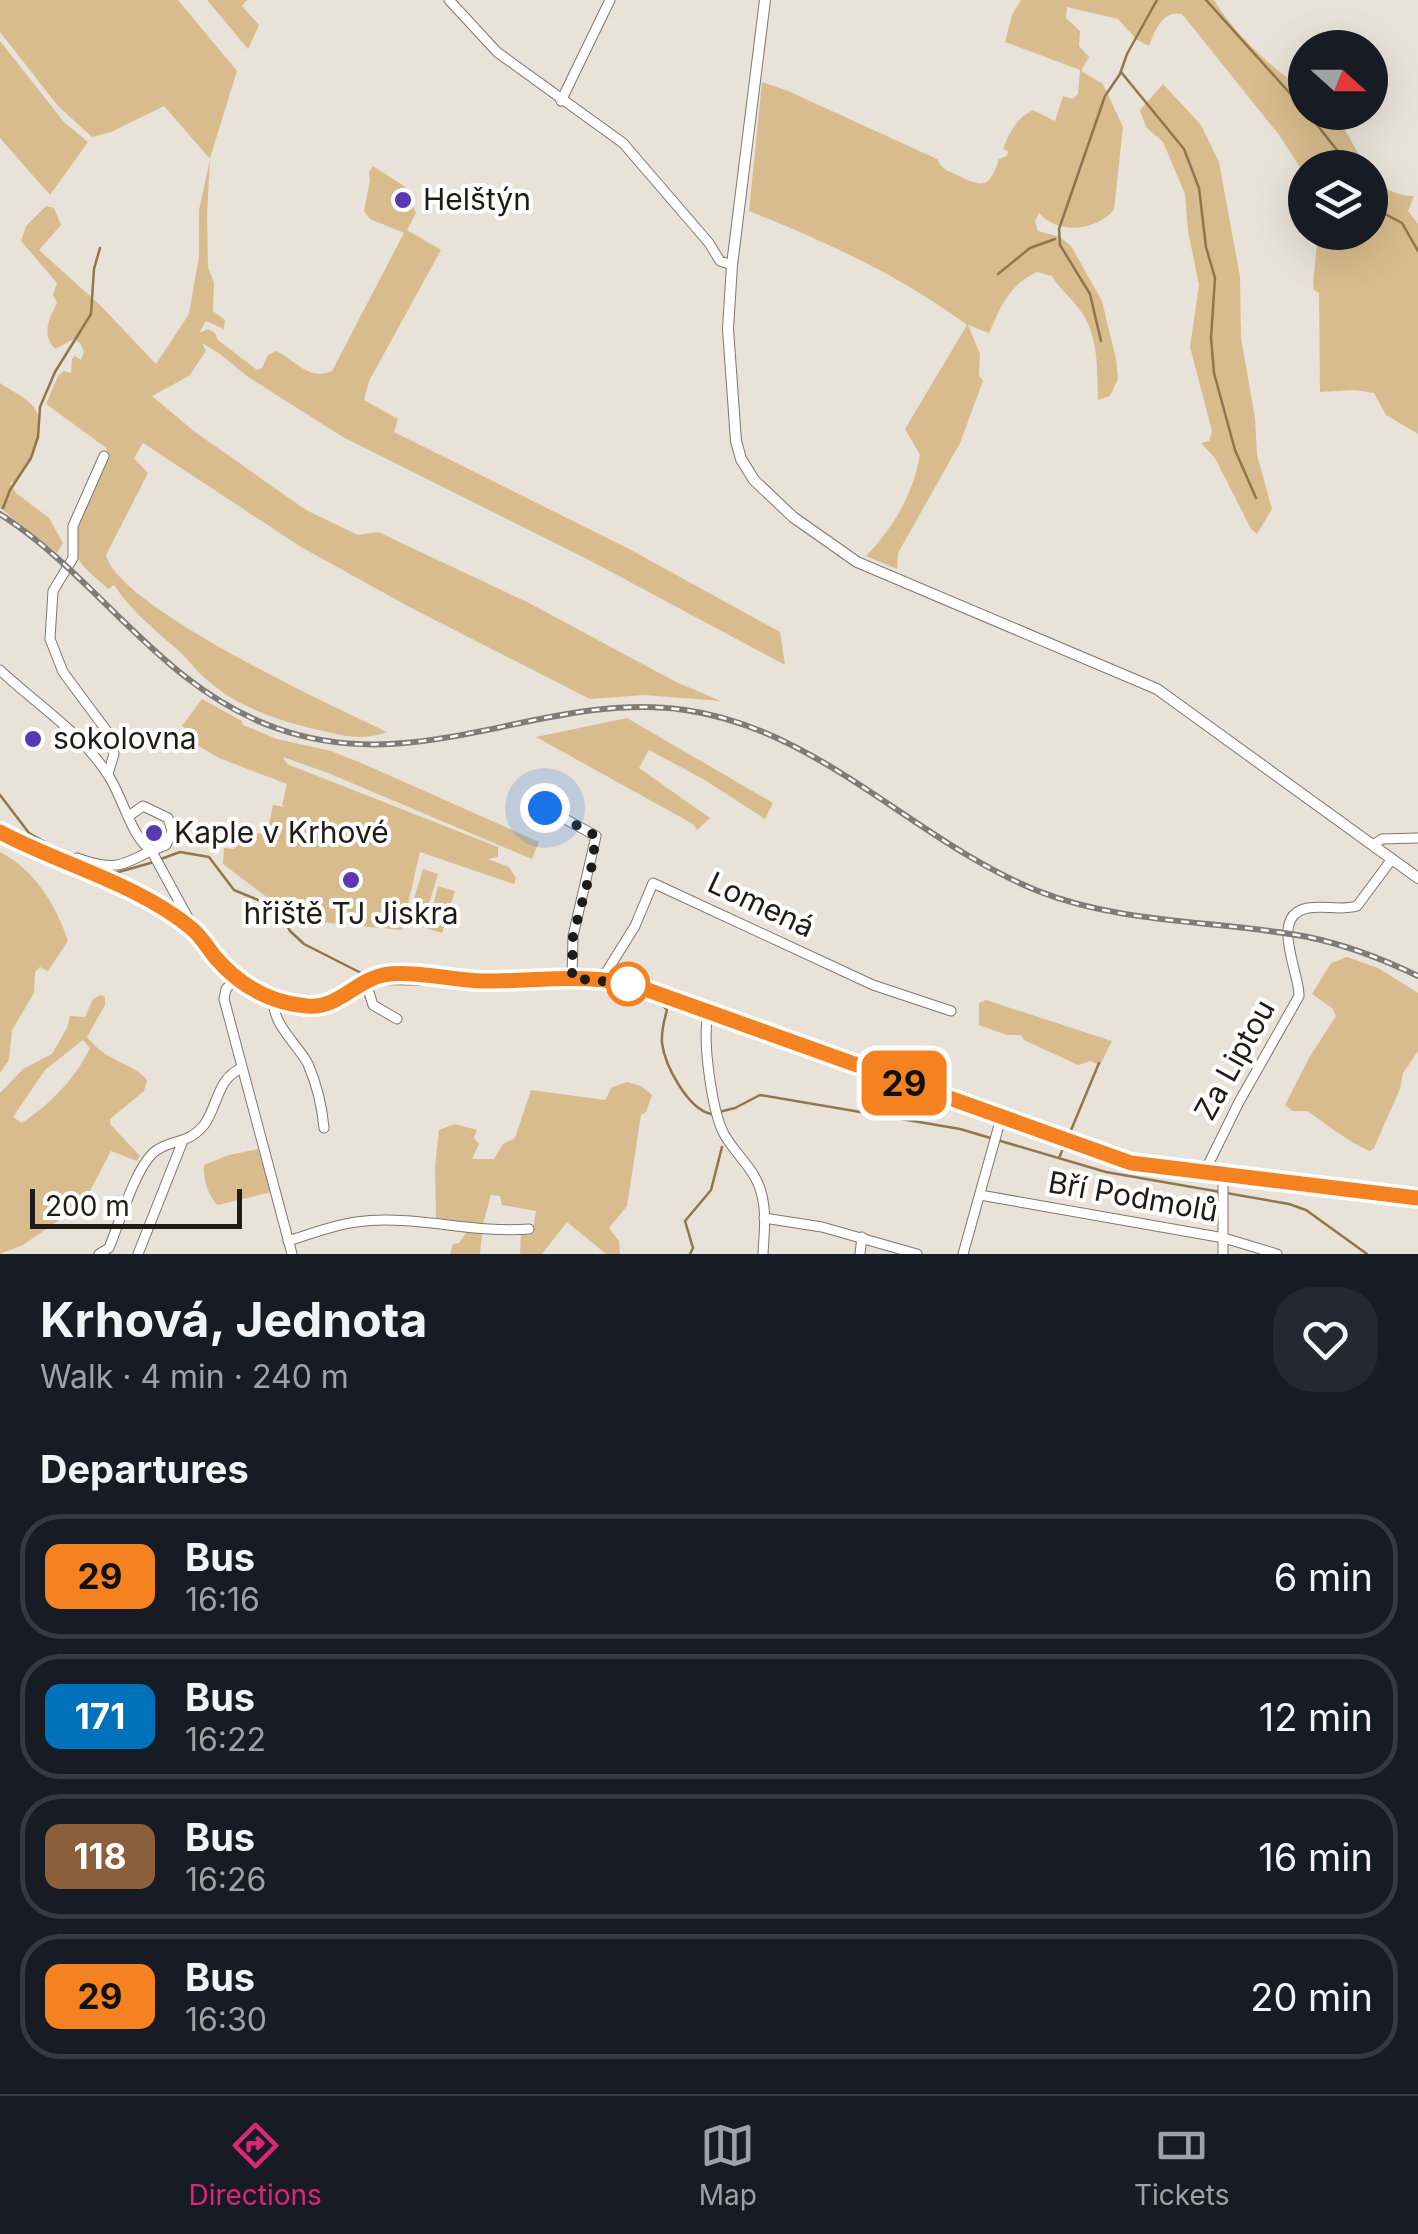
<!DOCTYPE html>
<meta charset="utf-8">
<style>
:root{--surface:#171b24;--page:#242831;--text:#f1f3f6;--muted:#9ea1a6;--line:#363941;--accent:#db2777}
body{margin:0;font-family:Inter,sans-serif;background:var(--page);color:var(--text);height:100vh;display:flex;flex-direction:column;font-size:38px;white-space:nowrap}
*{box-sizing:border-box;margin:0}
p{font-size:32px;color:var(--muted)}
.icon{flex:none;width:55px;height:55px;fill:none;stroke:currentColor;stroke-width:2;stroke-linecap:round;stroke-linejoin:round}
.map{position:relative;height:1254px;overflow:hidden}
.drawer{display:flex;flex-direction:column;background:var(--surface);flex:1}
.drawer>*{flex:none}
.badge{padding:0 20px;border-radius:15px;font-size:35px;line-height:65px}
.needle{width:65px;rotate:111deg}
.fabs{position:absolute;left:1288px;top:30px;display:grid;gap:20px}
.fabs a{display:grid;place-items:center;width:100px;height:100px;border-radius:50%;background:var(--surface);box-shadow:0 10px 40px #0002;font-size:50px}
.scale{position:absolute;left:30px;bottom:25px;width:212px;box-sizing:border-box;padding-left:10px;border:5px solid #1f1c18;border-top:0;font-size:28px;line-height:35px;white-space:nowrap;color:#1f1c18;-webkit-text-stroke:8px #fff;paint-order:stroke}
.you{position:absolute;width:50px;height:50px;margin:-25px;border:8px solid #fff;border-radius:50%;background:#1a73e8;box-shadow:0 0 0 15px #1a73e833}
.map>.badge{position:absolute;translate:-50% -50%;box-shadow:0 0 0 5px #fff}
h2{padding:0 40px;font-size:38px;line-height:90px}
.round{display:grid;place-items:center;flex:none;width:105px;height:105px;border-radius:40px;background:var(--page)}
.summary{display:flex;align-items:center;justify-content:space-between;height:170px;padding:0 40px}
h1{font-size:48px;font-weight:700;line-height:75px}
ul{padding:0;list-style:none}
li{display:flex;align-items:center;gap:30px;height:125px;margin:0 20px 15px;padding:0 20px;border:5px solid var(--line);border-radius:40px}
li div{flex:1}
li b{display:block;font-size:38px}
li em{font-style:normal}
li .badge{min-width:110px;font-weight:700;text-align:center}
.dock{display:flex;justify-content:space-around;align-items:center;height:140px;border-top:2px solid var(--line);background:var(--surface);font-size:28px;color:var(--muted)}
.dock a{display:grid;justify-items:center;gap:5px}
.dock .current{color:var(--accent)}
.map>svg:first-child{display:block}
</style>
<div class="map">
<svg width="1418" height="1254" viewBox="0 0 1418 1254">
<rect width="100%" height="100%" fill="#e9e2d8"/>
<g fill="#d9bc8e" fill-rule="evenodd">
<path d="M 0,0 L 178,0 L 237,71 L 210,158 L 207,216 L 208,267 L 214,283 L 213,311 L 225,320 L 224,329 L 206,321 L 199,333 L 208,329 L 215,333 L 218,340 L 257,370 L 262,368 L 268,355 L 276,351 C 296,360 308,381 332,371 L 404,233 L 370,219 L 364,211 L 370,181 L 369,172 L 373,166 L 404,186 L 416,213 L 407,230 L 441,250 L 369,381 L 364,400 L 398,419 L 394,432 L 631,550 L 780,632 L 785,665 L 587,559 L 343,437 L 248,377 L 220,354 L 202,343 L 206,351 L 189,376 L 152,396 L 195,432 L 306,510 L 358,535 L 378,532 L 529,603 L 676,682 L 721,701 L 644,695 L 590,699 L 415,610 L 301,547 L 143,443 L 134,458 L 148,473 L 106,555 C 118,607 334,707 387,732 C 364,741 342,736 319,730 C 279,721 237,707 206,679 C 196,671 189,660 179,651 C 155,630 132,612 114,585 L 108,589 C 100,581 85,570 79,560 C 66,533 97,480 109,454 L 105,447 L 46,404 L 58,376 L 64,371 L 71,373 L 72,359 L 75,356 L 81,360 L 84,352 L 80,343 L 74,339 L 55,349 C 41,334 49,319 57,303 L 53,295 L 57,283 L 21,241 L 26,226 L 46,206 L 54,208 L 61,225 L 39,250 L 100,305 L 156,364 L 189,314 L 199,256 L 199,210 L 210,159 L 164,106 L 111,132 L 92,137 L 58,106 L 0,32 Z"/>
<path d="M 207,0 L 247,0 L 242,6 L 259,25 L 248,49 Z"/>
<path d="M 1021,0 L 1214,0 C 1236,36 1271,67 1305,91 L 1305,112 L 1330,113 L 1345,130 L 1366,167 L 1305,168 L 1305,175 L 1279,135 L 1182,14 C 1163,10 1155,30 1149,46 L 1136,39 L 1118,19 L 1067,7 L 1066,18 L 1080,31 L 1079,46 L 1089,57 L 1081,71 L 1103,84 L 1123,127 L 1114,210 C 1096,231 1058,235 1039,213 L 1035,221 L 1038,231 L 1060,237 L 1071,246 L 1102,301 L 1116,359 L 1118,379 L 1110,396 L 1098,400 C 1097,371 1099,338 1082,313 C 1073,299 1060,290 1052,276 L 1037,272 C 1009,285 1001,306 989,333 L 968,325 L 980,354 L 979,376 L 983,381 L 960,443 L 898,553 L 897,569 L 866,556 C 894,527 913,494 920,455 L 905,429 L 967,325 C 901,276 825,241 749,211 L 762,82 L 788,91 L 937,159 C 943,170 946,170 957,175 C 983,188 990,188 999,159 L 1007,156 L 1008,151 L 1003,149 C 1010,131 1016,119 1033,110 L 1055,121 L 1063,96 L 1073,99 L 1078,94 L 1080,70 L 1005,42 L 1012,15 Z"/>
<path d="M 0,41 L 64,122 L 88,142 L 50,195 L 0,138 Z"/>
<path d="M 1163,84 L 1201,125 L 1219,162 L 1240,277 L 1241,338 L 1255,418 L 1257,455 L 1272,509 L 1257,534 L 1251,529 L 1215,458 L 1201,443 L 1209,441 L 1212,431 L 1190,347 L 1199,285 L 1188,231 L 1185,194 L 1163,142 L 1146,127 L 1140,110 Z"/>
<path d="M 1370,173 C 1382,188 1395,196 1414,196 L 1408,211 L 1418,224 L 1418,434 L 1386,415 L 1374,393 L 1355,390 L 1320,392 L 1319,293 L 1314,290 L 1313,284 L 1318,233 L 1370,232 Z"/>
<path d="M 0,383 C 10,390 25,397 33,406 C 49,425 29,464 17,481 L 10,483 L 16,493 L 49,518 L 63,543 L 57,553 L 0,508 Z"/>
<path d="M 202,699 L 242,721 L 243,725 L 277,739 L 331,751 L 366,765 L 539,842 L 532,859 L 328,773 L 283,757 L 287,764 L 498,847 L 498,857 L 488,859 L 509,867 L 516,878 L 514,884 L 420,852 L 402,930 L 289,919 L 280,907 L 223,864 L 224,848 L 234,849 L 240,830 L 267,835 L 273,805 L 286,807 L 282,805 L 287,784 L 219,758 L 195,744 L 193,734 L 182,726 Z"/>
<path d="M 627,718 L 773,803 L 765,819 L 703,779 L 649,750 L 639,768 L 710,818 L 697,830 L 693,824 L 536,737 Z"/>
<path d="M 0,852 C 35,870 56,905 68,941 L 48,971 L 40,967 L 35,972 L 34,993 L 12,1030 L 9,1060 L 0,1073 Z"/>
<path d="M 423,869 L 438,874 L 428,907 L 413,902 Z"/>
<path d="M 438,886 L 455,891 L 442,933 L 405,922 L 410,906 L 432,910 Z"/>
<path d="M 1347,957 L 1378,968 L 1418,993 L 1418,1051 L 1403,1073 L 1400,1089 L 1374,1148 L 1370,1151 C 1347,1142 1327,1124 1307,1111 L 1293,1111 L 1285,1105 L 1309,1058 L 1336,1016 L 1332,1008 L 1312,994 L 1331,963 Z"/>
<path d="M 101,995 L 105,997 L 105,1005 L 87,1037 C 107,1063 134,1063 147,1080 L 144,1091 L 110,1119 L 111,1125 L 140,1156 L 137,1161 L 111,1151 L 83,1204 L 23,1245 L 0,1254 L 0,1093 L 23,1069 L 52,1054 L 67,1028 L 70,1016 L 85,1017 L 93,999 ZM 83,1040 L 90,1048 C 76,1078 49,1105 22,1123 L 13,1117 L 45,1070 Z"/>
<path d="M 986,1000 L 1112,1041 L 1100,1065 L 1090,1061 L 1078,1065 L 1024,1040 L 1021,1035 L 1007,1035 L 979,1025 L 979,1003 Z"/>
<path d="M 627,1082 L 641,1086 L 652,1095 L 646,1112 L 641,1115 L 627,1206 L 609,1228 L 619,1241 L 620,1254 L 606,1254 L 567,1222 L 542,1254 L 520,1254 L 521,1234 L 532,1234 L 536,1211 L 502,1205 L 500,1196 L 491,1195 L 483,1224 L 436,1218 L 435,1167 L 439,1130 L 455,1124 L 477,1130 L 474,1138 L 479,1144 L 472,1159 L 494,1159 L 503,1144 L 515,1138 L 531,1090 L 605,1100 L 612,1087 Z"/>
<path d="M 258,1149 L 271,1192 L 218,1205 C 208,1197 203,1178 204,1165 L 229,1155 Z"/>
<path d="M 466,1233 L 482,1233 L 480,1254 L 450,1254 L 453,1244 L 459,1243 Z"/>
</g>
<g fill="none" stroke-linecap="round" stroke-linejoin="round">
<g stroke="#90764c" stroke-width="2.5">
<path d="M 1206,0 L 1305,110"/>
<path d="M 1121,72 L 1184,149 L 1199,188 L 1206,247 L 1215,278 L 1211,338 L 1214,373 L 1235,450 L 1256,498"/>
<path d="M 1307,112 L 1351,168"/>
<path d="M 1370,206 L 1402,223 L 1418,251"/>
<path d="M 998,274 L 1030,248 L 1055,239"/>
<path d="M 1101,341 L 1090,294 L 1060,245 L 1059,229 L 1105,96 L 1120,74 L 1127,54 L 1157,0"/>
<path d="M 3,508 L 10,490 L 31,458 L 38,437 L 40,407 L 55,372 L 91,314 L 94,269 L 100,248"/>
<path d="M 0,795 L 29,833 L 73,858"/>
<path d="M 161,859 L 180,852 L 209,857 L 234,890 L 277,908 L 290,931 L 304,944 L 369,977"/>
<path d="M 94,867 L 115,873 L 154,862"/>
<path d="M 376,981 L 384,984 C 423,983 462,987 501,988 C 540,989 641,975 667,1010 C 664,1021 661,1031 662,1043 C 665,1066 688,1109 711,1114"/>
<path d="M 719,1112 L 735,1108 L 760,1095 L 960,1129 L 1106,1172 L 1289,1204 L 1306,1210 L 1367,1254"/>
<path d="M 1069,1135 L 1099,1063"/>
<path d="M 1059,1158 L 1064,1146"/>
<path d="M 690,1254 L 693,1248 L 685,1221 L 711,1190 L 722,1147"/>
</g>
<defs>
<g id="minor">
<path d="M 449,0 L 497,52 L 623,143 L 709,243 L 720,261 L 732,265"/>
<path d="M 561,101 L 610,0"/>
<path d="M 104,456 L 73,526 L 73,558 L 53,591 L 50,639 L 63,672 L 109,734 L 114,754 L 108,774"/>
<path d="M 0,670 C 37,705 80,731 108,775 C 122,795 132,839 151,850 L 193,927"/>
<path d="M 545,808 L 596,836 L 573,936 L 572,978"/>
<path d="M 0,831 C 62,865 136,883 191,928 C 201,936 207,947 216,957 C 239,985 270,1003 307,1006 C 338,1009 355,981 383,975 C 411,970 453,980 482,981 C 536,983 589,971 642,988 L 1122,1160 L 1161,1168 L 1418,1197"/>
<path d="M 1373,845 L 1382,839 L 1418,838"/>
<path d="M 73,867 L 77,858 C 124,875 124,860 166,845 L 172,831 L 168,818 L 143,806 L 129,816"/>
<path d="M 237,977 L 226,989 L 224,999 L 292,1254"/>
<path d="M 602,979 L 635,926 L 653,883 L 873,985 L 951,1011"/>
<path d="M 366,983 L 373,1005 L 397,1019"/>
<path d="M 274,1000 C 271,1023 298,1045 308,1064 C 317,1085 322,1106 324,1128"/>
<path d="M 709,1012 C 701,1036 712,1111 724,1134 C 735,1154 755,1169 761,1192 C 767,1212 764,1234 763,1254"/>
<path d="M 1204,1173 L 1239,1102 L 1299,996 C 1300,973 1268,915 1308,908 C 1325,905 1340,911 1357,906 L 1392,859"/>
<path d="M 1223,1175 L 1223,1254"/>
<path d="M 980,1195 L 1224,1238 L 1277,1254"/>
<path d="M 764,1218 L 822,1227 L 917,1254"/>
<path d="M 288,1241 C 311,1234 333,1225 356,1222 C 414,1214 472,1234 529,1229"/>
<path d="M 99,1254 L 109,1248 C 119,1224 137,1162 157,1150 C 175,1138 187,1145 204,1125 C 218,1106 217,1078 242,1068"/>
<path d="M 138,1254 L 182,1143"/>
<path d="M 860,1254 L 862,1237"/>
<path d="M 963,1254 L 1001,1118"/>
</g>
<path id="major" d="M 765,0 L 732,265 L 728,329 L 736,441 L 741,459 L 754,480 L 793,517 L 857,562 L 1157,689 L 1418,878"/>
</defs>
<use href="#minor" stroke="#7e776e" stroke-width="11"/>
<use href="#major" stroke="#7e776e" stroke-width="12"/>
<use href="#minor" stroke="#fff" stroke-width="9"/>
<use href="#major" stroke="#fff" stroke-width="10"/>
<defs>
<path id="rail" d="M 0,514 C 100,578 160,687 276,728 C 421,780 543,690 685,710 C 820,729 916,842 1038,891 C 1125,925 1218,920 1308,937 C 1346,945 1383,959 1418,976"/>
</defs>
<use href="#rail" stroke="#807b75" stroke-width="6"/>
<use href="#rail" stroke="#fff" stroke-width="2.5" stroke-dasharray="8" stroke-linecap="butt"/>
</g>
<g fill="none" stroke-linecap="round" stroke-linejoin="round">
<defs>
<path id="line" d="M 0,832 C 62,865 136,883 191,928 C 201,936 207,947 215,957 C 239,985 270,1003 307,1006 C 338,1009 355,981 383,975 C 411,970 453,980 482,981 C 536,982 589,971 642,988 L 1131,1163 L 1418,1198"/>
</defs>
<use href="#line" stroke="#fff" stroke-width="22"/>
<use href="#line" stroke="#f58220" stroke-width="15"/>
<path stroke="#1f1c18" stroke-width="10" stroke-dasharray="0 18" d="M 545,808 L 596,836 L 591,870 L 573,936 L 572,978 L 628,984"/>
</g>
<g fill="#5839b1" stroke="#fff" stroke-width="4">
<circle cx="403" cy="200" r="10"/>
<circle cx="33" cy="739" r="10"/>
<circle cx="154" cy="833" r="10"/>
<circle cx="351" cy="880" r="10"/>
</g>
<circle fill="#fff" stroke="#f58220" stroke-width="5" cx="628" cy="984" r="20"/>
<g text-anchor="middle" stroke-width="8" stroke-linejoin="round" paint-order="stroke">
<g font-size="30" fill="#1f1c18" stroke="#fff" text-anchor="start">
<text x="423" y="210">Helštýn</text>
<text x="53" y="749">sokolovna</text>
<text x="174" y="843">Kaple v Krhové</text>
<text x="351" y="924" text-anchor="middle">hřiště TJ Jiskra</text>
</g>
<g font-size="30" fill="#1f1c18" stroke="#fff">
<text transform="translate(761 905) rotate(25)" y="10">Lomená</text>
<text transform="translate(1235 1060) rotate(-61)" y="10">Za Liptou</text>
<text transform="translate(1133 1197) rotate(10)" y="10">Bří Podmolů</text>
</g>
</g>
</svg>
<div class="fabs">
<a><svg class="needle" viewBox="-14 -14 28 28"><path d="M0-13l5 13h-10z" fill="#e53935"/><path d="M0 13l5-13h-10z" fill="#9ea1a6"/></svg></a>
<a><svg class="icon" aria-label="layers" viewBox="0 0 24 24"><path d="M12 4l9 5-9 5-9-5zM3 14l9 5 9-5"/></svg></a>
</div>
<div class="scale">200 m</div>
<div class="you" style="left:545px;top:808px"></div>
<b class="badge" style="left:904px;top:1083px;background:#f58220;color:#111">29</b>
</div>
<section class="drawer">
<div class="summary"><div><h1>Krhová, Jednota</h1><p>Walk · 4 min · 240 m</p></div><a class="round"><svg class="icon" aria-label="heart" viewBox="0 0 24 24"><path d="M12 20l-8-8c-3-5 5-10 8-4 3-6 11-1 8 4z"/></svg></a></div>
<h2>Departures</h2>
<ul>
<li><span class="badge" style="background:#f58220;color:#111">29</span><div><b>Bus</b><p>16:16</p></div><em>6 min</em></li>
<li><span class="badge" style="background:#0072bc;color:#fff">171</span><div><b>Bus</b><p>16:22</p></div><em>12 min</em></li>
<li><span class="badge" style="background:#8b5e3c;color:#fff">118</span><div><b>Bus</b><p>16:26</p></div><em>16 min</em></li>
<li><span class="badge" style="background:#f58220;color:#111">29</span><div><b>Bus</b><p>16:30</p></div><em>20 min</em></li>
</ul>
</section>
<nav class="dock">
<a class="current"><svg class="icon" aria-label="directions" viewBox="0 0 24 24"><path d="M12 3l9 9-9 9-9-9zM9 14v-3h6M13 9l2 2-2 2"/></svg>Directions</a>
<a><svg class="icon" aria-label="map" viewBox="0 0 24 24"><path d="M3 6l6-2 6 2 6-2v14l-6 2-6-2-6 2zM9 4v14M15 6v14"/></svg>Map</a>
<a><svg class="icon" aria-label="tickets" viewBox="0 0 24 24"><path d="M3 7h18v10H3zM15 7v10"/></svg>Tickets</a>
</nav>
